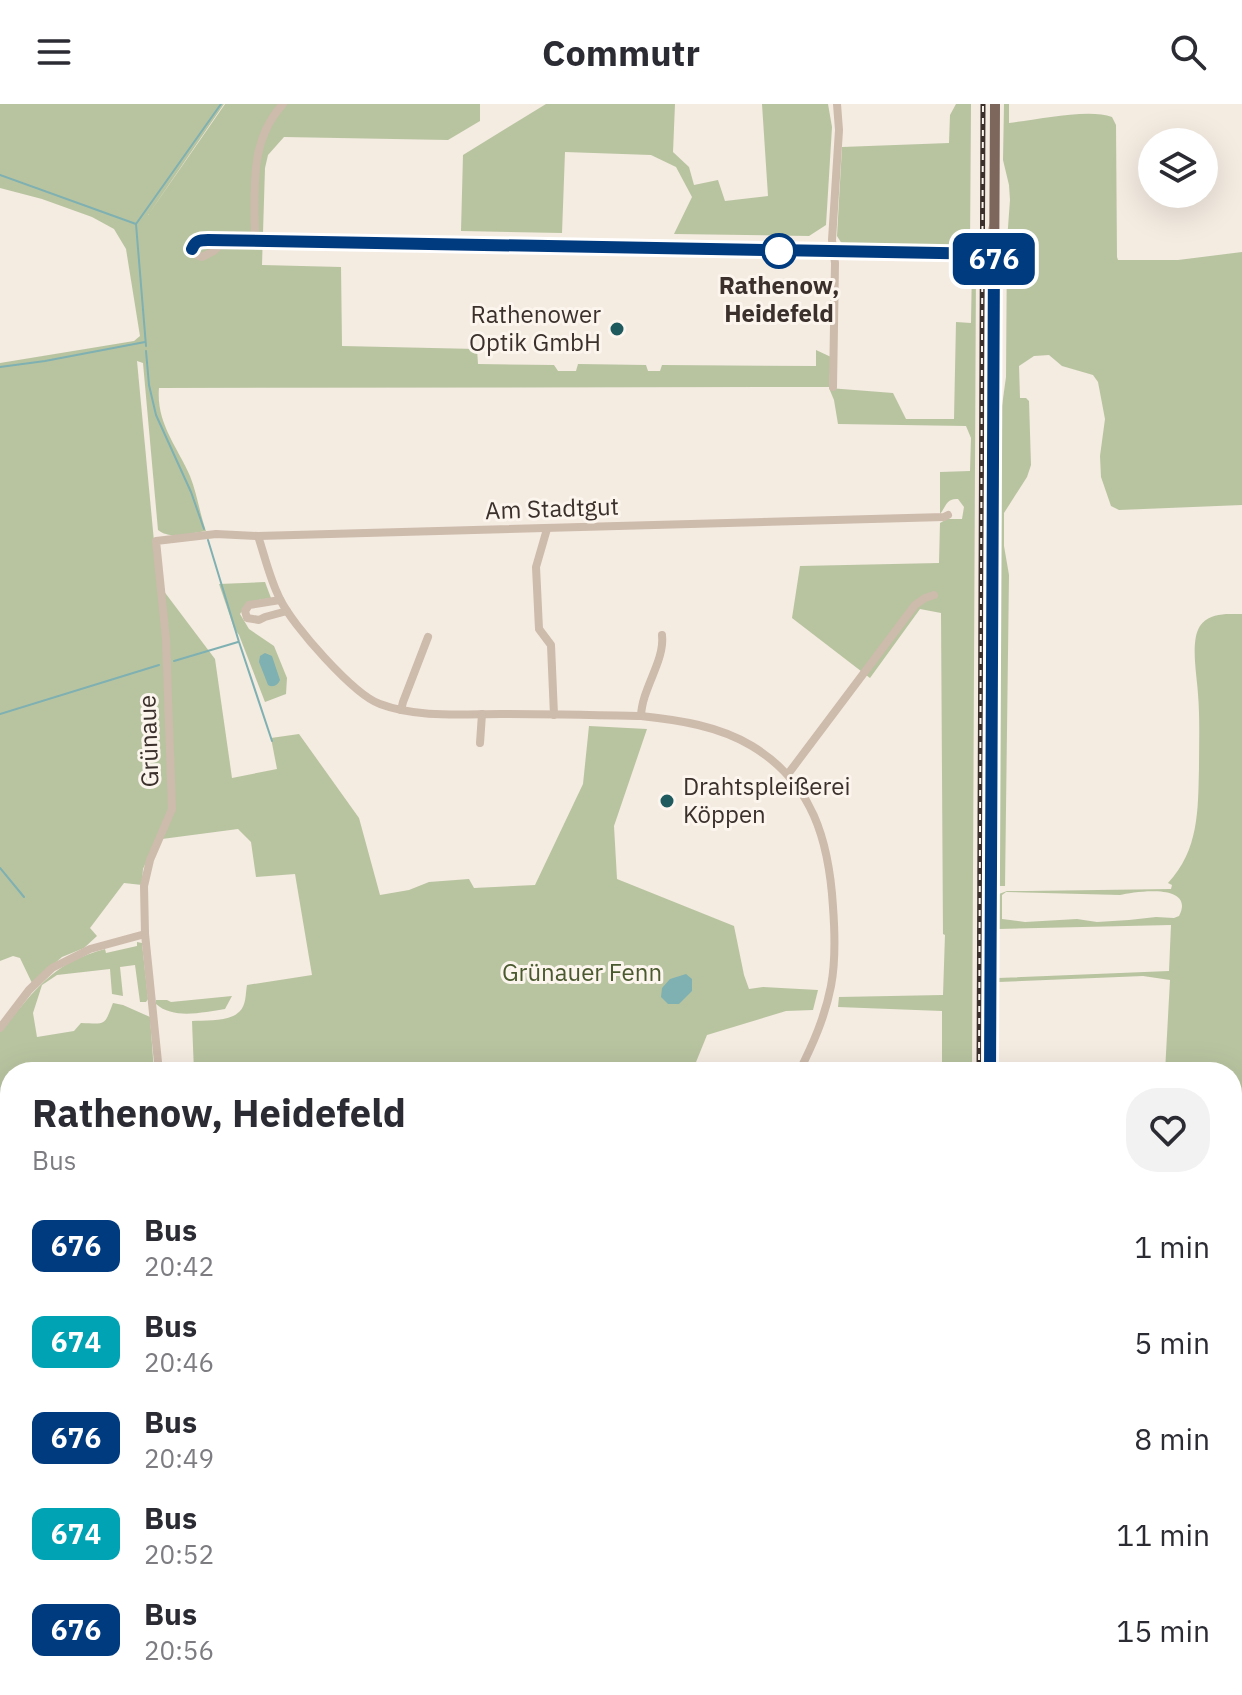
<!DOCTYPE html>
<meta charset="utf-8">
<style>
:root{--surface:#fff;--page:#f2f2f3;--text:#2b2b33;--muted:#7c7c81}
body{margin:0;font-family:"IBM Plex Sans",sans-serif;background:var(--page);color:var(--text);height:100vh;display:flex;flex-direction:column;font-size:30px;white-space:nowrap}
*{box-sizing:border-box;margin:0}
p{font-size:26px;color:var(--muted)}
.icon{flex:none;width:44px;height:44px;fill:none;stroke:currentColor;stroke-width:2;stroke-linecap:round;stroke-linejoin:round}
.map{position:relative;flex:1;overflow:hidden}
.side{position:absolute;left:0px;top:958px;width:1242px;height:634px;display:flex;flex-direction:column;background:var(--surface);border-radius:32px 32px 0 0;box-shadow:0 8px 32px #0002}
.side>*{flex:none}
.badge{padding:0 16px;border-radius:12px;font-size:28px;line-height:52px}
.fabs{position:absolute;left:1138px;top:24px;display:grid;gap:16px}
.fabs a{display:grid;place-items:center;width:80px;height:80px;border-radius:50%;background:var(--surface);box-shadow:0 8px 32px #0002;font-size:40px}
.map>.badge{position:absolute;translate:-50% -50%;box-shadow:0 0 0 4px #fff}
.round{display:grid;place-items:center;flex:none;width:84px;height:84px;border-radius:32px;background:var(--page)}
.headline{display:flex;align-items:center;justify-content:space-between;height:136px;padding:0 32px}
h1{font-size:38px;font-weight:800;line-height:60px}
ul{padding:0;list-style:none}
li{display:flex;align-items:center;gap:24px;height:96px;padding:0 32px}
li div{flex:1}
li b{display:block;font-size:30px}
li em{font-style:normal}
li .badge{min-width:88px;font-weight:700;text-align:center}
header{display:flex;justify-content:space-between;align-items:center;height:104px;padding:0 32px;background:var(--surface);font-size:36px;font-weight:800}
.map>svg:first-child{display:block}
</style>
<header><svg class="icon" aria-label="menu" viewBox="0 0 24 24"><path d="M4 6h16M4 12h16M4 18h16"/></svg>Commutr<svg class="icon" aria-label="search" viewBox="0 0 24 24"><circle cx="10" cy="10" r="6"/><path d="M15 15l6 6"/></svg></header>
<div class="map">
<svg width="1242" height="1591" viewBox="0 0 1242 1591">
<rect width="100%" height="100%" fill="#f4ebe1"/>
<g fill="#b8c4a0" fill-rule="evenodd">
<path d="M 0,0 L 224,0 L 148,111 L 225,0 L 480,0 L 480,17 L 448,36 L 284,33 L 268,51 L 265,64 L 262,161 L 341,163 L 342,242 L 477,245 L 478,260 L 554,261 L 558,267 L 576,267 L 578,260 L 646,261 L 648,267 L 660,267 L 662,261 L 816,262 L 816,246 L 831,253 L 829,283 L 159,284 C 156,319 177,342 190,372 C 197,390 200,410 206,427 C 192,429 170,436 158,426 L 143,259 L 137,257 L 163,533 L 170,705 L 143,765 L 142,781 L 124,779 L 90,824 L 97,832 L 84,844 L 62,853 L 32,879 L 20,854 L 13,852 L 0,857 L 0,259 L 134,237 L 140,232 L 126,145 L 114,125 L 92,113 L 42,95 L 0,84 Z"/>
<path d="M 546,0 L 675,0 L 673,48 L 689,63 L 694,81 L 718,76 L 725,97 L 768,92 L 762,0 L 828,0 L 832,23 L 826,121 L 809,132 L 674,130 L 692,93 L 676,63 L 651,51 L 565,48 L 562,129 L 461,127 L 463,51 Z"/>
<path d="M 956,0 L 971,0 L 970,141 C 937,150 884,145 848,144 L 842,140 L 837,132 L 842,43 L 949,39 L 950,11 Z"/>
<path d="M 1004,0 L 1009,0 L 1009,19 C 1035,16 1089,4 1112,13 L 1116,21 L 1117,153 L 1118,156 L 1178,156 L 1242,148 L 1242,401 L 1119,406 L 1111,402 L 1101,373 L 1100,352 L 1105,315 L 1098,278 L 1093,271 L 1062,262 L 1049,251 L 1034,252 L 1019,262 L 1020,294 L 1026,294 L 1029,297 L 1031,361 L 1027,373 L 1004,409 L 1004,442 L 1009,471 L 1005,782 L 998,782 L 1002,302 L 1006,273 L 1007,137 L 1010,96 L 1009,81 L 1003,56 Z"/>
<path d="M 972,161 L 976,161 L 972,968 L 942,968 L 942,907 L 838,903 L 839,893 L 943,891 L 945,831 L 943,830 L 941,509 L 920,505 L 870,574 L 792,514 L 800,462 L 939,459 L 940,419 L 947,415 L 962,415 L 964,403 L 958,395 C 946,394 946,403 940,410 L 940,368 L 970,367 L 971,334 L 966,322 L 838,320 L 834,296 L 829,284 L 893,289 L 906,315 L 954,315 L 956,218 L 971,219 Z"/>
<path d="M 985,165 L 989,177 L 989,357 L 985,357 Z"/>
<path d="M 265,478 L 271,494 L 247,498 L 240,510 L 249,525 L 274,542 L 287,574 L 286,590 L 265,598 L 239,531 L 234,524 L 219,480 Z"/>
<path d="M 163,486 L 215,555 L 232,674 L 277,665 L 271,634 L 299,630 L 359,714 L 380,791 L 409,786 L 429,778 L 469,775 L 474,784 L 535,781 L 583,680 L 589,622 L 647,625 L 614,722 L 617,775 L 734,822 L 744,871 L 749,885 L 763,883 L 818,886 L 813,906 L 786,907 L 707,931 L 692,968 L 194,968 L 192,917 C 209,916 238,919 244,900 C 246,895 246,886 247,881 L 312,871 L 295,770 L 256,773 L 251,738 L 238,725 L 162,735 L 174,706 Z"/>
<path d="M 1226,510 L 1242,510 L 1242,1129 L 1232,1129 L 1232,968 L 1165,968 L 1170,876 L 1143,872 L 998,878 L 998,874 L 1169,867 L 1171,821 L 998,825 L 999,790 L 1007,787 L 1026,787 L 1171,785 L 1172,781 L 1168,779 C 1199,746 1198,706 1199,664 C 1199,639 1200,614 1198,590 C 1197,572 1190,537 1200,522 C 1206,513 1216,511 1226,510 ZM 1006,788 L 1120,791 C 1136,787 1196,779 1179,812 L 1174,814 L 1156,813 L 1129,816 L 1097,818 L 1077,815 L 1025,818 L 1002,815 L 1002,791 Z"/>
<path d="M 137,838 L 142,839 L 148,895 L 146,898 L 140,898 L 135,861 L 120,863 L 123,892 L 112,890 L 110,865 L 57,871 L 42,881 L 33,909 L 37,933 L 74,927 L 81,919 C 107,920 104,922 113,899 L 123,901 L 150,913 L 154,968 L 10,968 L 10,1054 L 0,1054 L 0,928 C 34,888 51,859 105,845 L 106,849 L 137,842 Z"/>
<path d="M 232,892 L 225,905 C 204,908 174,916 156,900 L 156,896 L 167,896 L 171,898 Z"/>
<path d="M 10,1060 L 10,1170 L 0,1158 L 0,1061 Z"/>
<path d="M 0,1174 L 10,1185 L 10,1582 L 163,1582 L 153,1591 L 0,1591 Z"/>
<path d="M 1242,1359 L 1242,1591 L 1078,1591 L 1076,1582 L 1232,1582 L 1232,1362 Z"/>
</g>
<g fill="#7fb0b2">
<path d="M 265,549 L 272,552 L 280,576 C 278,581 273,584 268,581 L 259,558 L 260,552 Z"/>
<path d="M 686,870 L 692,875 L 692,887 L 679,900 L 668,900 L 661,893 L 662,884 L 670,875 Z"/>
<path d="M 1242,1254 L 1242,1359 L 1232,1362 L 1232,1261 Z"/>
</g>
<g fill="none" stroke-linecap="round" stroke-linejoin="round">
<g stroke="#7fb0b2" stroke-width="2">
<path d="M 0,71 L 136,120 L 221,0"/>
<path d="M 136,120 L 146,242"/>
<path d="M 146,247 L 149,281 L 156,311 L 191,388 L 204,425"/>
<path d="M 0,263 L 45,257 L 145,238"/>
<path d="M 208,436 L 239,538 L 272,637"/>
<path d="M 174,557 L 238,538"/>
<path d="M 0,610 L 159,561"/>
<path d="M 0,764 L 24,793"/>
<path d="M 12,1591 L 19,1582"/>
</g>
<g stroke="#cdbbac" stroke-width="8">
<path d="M 225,136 L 214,147 L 202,153 L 194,150 L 192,145 C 195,137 199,136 208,136 L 994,150"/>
<path d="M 255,136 C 255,88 248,38 283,0"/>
<path d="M 982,150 L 994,120"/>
<path d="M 833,283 L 835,159 L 832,136 L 839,26 L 837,0"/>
<path d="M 547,425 L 536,463 L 539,525 L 551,541 L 554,611"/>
<path d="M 258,432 C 265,453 270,476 280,495 C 292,521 354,591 380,600 C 417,614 462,610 501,610 C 548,610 594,611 641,612 C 679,616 719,622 752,642 C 813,679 829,737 833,803 C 835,830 836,856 831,882 C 825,913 813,940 799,968"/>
<path d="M 280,496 L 249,501 L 245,507 L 247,514 L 259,516 L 265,513 L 287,507"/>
<path d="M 401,606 L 403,598 L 428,533"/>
<path d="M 641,612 C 642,584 665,557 662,531"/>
<path d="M 480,639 L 482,610"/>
<path d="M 788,670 L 915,501 L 925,494 L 934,491"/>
<path d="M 0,924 L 29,886 L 52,864 L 90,845 L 145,830"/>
<path d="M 159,968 L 145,830 L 144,782 L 150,756 L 172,705 L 166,535 L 156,437 L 216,430 L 258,432 L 944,413 L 948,411"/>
<path d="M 0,1057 L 10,1057"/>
<path d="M 0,1165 L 10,1178"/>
<path d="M 207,1582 L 212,1591"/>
<path d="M 259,1582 L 266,1591"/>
<path d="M 345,1582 L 352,1591"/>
<path d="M 506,1582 L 508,1591"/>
<path d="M 774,1582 L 775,1591"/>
<path d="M 159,1591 L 168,1582"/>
<path d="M 363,1591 L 375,1582"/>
<path d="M 891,1591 L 892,1582"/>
</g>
<g stroke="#7d675c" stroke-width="10">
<path d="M 990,968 L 995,0"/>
<path d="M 987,1591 L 987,1582"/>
</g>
<defs>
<g id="rail">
<path d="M 979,968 L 983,0"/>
<path d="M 965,1591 L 967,1582"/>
</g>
</defs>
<use href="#rail" stroke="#3b302b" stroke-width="5"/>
<use href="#rail" stroke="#fbf5ee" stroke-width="2" stroke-dasharray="6" stroke-linecap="butt"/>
</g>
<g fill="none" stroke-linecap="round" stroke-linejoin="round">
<defs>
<path id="line" d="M 192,145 C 195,137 199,136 208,136 L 994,150 L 990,968"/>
</defs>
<use href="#line" stroke="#fff" stroke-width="18"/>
<use href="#line" stroke="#003b80" stroke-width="12"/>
</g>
<circle fill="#fff" stroke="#003b80" stroke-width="4" cx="779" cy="147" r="16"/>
<g fill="#1f5a5e" stroke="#fbf5ee" stroke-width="3">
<circle cx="617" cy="225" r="8"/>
<circle cx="667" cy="697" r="8"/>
</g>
<g text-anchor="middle" stroke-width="6" stroke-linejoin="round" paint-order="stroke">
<g font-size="24" font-weight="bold" fill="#3b302b" stroke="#fbf5ee">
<text x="779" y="190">Rathenow,<tspan x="779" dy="28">Heidefeld</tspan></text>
</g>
<g font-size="24" fill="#3b302b" stroke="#fbf5ee" text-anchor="end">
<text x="601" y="219">Rathenower<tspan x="601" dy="28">Optik GmbH</tspan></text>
<text x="683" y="691" text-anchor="start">Drahtspleißerei<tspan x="683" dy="28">Köppen</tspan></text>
</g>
<g font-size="24" fill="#3b302b" stroke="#fbf5ee">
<text transform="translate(552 405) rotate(-2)" y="8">Am Stadtgut</text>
<text transform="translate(149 637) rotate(-92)" y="8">Grünaue</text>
</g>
<g font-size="24" fill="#4a5a2e" stroke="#fbf5ee">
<text x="582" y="877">Grünauer Fenn</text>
</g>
</g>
</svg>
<div class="fabs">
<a><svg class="icon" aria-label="layers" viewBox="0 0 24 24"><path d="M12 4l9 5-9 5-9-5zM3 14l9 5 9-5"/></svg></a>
</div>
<b class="badge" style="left:994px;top:155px;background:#003b80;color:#fff">676</b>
<section class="side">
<div class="headline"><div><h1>Rathenow, Heidefeld</h1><p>Bus</p></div><a class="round"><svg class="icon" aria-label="heart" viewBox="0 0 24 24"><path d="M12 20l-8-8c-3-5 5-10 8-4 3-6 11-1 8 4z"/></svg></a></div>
<ul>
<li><span class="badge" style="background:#003b80;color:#fff">676</span><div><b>Bus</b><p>20:42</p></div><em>1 min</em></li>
<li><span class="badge" style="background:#00a3b4;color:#fff">674</span><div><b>Bus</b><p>20:46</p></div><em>5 min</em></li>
<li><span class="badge" style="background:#003b80;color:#fff">676</span><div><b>Bus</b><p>20:49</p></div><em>8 min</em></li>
<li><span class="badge" style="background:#00a3b4;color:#fff">674</span><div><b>Bus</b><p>20:52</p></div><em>11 min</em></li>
<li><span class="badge" style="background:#003b80;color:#fff">676</span><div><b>Bus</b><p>20:56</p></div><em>15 min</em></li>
</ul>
</section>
</div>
